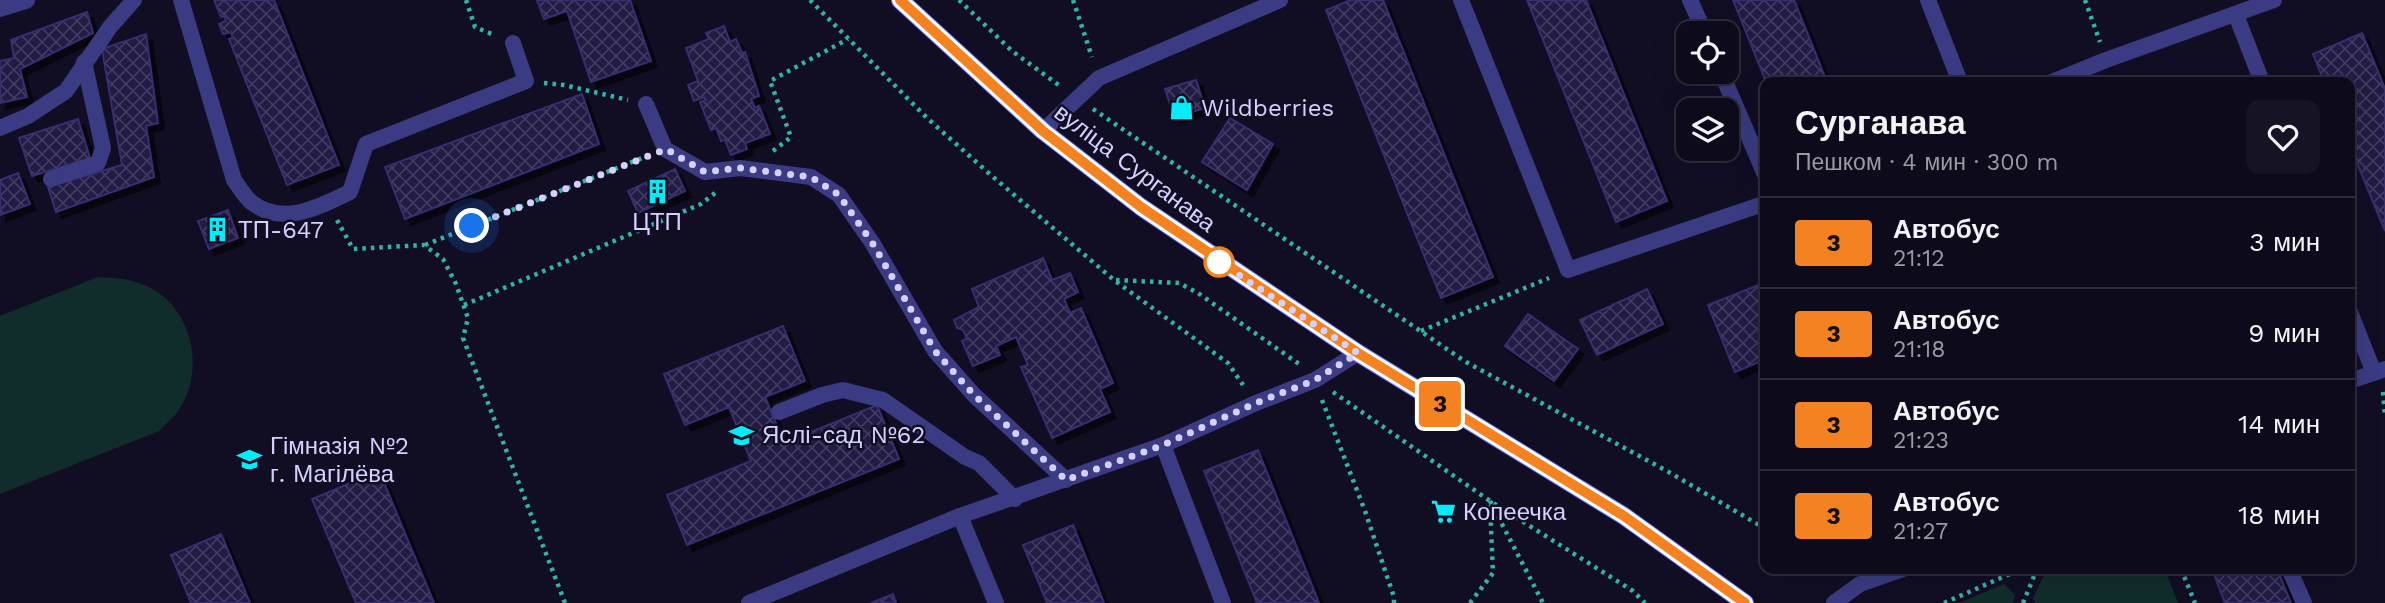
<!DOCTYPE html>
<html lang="ru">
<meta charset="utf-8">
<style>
:root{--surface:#0d0a1b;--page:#161324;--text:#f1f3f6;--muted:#9a9aa3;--line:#2d2b3a}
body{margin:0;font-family:"Work Sans",sans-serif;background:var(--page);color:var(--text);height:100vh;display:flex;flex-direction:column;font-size:26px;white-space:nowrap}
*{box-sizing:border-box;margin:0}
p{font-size:23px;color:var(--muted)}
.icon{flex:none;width:38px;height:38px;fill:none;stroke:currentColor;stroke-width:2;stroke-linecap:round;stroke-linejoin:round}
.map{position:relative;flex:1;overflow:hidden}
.drawer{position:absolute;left:1760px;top:77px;width:595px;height:497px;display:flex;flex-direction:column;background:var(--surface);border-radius:14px;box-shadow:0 7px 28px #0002,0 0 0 2px var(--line)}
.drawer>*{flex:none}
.badge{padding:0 14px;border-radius:5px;font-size:24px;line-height:46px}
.tools{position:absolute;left:1676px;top:21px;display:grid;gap:14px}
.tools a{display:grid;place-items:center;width:63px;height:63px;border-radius:14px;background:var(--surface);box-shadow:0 7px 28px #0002,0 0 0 2px var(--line);font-size:35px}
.you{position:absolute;width:35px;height:35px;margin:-18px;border:5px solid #fff;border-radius:50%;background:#1a73e8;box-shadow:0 0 0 10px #1a73e833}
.map>.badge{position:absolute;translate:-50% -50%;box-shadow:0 0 0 4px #fff}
.round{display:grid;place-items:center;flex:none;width:74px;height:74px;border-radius:14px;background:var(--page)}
.headline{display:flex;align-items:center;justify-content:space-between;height:119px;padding:0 35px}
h1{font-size:33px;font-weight:700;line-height:52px}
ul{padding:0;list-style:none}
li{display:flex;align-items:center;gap:21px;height:91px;padding:0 35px;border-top:2px solid var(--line)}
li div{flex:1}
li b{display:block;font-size:26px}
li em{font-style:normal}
li .badge{min-width:77px;font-weight:700;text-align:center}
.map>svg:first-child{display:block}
</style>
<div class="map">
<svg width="2385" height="603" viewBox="0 0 2385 603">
<defs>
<pattern id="building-cross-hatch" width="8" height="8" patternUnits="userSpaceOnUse" patternTransform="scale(1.75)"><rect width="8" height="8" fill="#211b44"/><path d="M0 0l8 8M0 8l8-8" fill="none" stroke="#403b60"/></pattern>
<filter id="shadow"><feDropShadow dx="6" dy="6" stdDeviation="0" flood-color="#0009"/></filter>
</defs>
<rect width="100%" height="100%" fill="#110e24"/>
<g fill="#112d2b">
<path d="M 98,277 C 117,278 134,279 151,288 C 193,311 206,372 178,411 C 173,418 165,424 159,431 L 0,494 L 0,316 Z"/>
<path d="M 2047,569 L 2165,569 L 2178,603 L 2035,603 L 2033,598 Z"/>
<path d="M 2004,584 L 2015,595 L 2013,603 L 1959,603 Z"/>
</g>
<g fill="url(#building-cross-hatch)" stroke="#372d70" stroke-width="2" filter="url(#shadow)">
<path d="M 214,0 L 274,0 L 339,165 L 287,185 L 229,39 L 233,38 L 231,32 L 223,34 L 219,24 L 226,21 L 224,16 L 221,17 Z"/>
<path d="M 537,0 L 630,0 L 651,61 L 591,82 L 567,11 L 544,19 Z"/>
<path d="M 1351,0 L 1383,0 L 1493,277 L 1441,298 L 1326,10 Z"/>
<path d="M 1527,0 L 1586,0 L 1667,201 L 1616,222 Z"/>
<path d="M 1733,0 L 1794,0 L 1827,82 L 1766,82 Z"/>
<path d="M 87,12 L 93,33 L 20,69 L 27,97 L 0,103 L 0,61 L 14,58 L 11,40 Z"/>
<path d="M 724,26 L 730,42 L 736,39 L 742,53 L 745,52 L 759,96 L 751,99 L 755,108 L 759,106 L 770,134 L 745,143 L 747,149 L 731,155 L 725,140 L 721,141 L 716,128 L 711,130 L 700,102 L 706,100 L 704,97 L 694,101 L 688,85 L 698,81 L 686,48 L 709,39 L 706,33 Z"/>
<path d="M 2362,33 L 2385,89 L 2385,231 L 2350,146 L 2350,82 L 2324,82 L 2313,54 Z"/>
<path d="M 146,34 L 158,123 L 146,126 L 154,177 L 56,212 L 48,187 L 122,165 L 102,49 Z"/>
<path d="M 1196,80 L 1205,108 L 1174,117 L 1165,89 Z"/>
<path d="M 582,94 L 599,144 L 405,219 L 385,167 Z"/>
<path d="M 1230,118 L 1273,144 L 1247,190 L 1202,162 Z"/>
<path d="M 78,119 L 90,158 L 32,176 L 19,138 Z"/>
<path d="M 675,169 L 685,191 L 638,213 L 628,191 Z"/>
<path d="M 18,173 L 30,204 L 0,215 L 0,180 Z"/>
<path d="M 228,210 L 238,238 L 209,249 L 198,221 Z"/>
<path d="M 1043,258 L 1052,280 L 1070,273 L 1078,292 L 1064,299 L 1070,313 L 1081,308 L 1113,383 L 1100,389 L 1110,412 L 1052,438 L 1021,367 L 1028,365 L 1016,337 L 996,346 L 1000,355 L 973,366 L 962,341 L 967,339 L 963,330 L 957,328 L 954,320 L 979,307 L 972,289 Z"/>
<path d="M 1766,282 L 1766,359 L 1735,372 L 1708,305 Z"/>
<path d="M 1647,289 L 1663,324 L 1597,355 L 1580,320 Z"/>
<path d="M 1528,314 L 1578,349 L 1554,381 L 1505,346 Z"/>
<path d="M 783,326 L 805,381 L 765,397 L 784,443 L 877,405 L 899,459 L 687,545 L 667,495 L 751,461 L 729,407 L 685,425 L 664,374 Z"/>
<path d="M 1258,450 L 1319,603 L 1257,603 L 1204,471 Z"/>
<path d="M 379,471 L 434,603 L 356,603 L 312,499 Z"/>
<path d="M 1073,525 L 1104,603 L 1047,603 L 1023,545 Z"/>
<path d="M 221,534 L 250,603 L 191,603 L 171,555 Z"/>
<path d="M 2212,569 L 2277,569 L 2291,603 L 2225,603 Z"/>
<path d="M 893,594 L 896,603 L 871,603 Z"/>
</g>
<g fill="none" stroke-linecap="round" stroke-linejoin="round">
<g stroke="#30b4a6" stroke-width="4.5" stroke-dasharray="3.5 5" stroke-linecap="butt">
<path d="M 466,0 L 475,27 L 494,35"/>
<path d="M 810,0 L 927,118 L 992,176 L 1114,280 L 1228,363 L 1243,385"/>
<path d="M 959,0 L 1012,51 L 1060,86"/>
<path d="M 1073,0 L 1092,57"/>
<path d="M 2085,0 L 2100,42"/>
<path d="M 544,83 L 564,85 L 628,100"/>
<path d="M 1093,109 L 1466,362 L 1667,471 L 1766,529"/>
<path d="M 773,151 L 791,137 L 770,81 L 848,39"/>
<path d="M 337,220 L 353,249 L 424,245 L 443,259 L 456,284 L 468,318 L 463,338 L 565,603"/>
<path d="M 425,245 L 647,156"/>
<path d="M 1116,280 L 1179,283 L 1198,293 L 1299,364"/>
<path d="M 464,305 L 701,204 L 715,193"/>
<path d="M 1421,331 L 1549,278"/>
<path d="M 1333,392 L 1490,501 L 1633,591 L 1645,603"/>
<path d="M 2383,392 L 2385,417"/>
<path d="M 1322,400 L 1365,511 L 1394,597 L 1394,603"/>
<path d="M 1490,501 L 1543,603"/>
<path d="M 2181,569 L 2195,603"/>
<path d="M 1470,603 L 1493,573 L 1490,504"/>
<path d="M 1944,603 L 2021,569"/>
<path d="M 2023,603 L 2037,569"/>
</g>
<g stroke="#3a3b82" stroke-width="16">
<path d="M 181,0 L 234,180 C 239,187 245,197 251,202 C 283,227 319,207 350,192 L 366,144 L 526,81 L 513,43"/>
<path d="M 1461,0 L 1568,270 L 1766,203"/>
<path d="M 1690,0 L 1705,33"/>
<path d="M 1928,0 L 1960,82"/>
<path d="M 2236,15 L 2262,82"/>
<path d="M 1721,72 L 1766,177"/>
<path d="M 2052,82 L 2106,60 L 2274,0"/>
<path d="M 646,104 L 665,149 L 705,172 L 740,168 L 811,177 L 839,195 L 873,244 L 935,351 L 974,395 L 1066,480"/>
<path d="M 0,128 L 28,116 L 66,91 L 110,27 L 134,0"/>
<path d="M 1043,131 L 1099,78 L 1280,0"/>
<path d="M 51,179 L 98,163 L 103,148 L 84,62"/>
<path d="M 2350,312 L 2374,373"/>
<path d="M 2350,381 L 2385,369"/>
<path d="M 779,412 L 822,395 L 843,390 L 883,400 L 965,457 L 979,463 L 1015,499"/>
<path d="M 1163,445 L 1223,603"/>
<path d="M 960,516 L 996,603"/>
<path d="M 2289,569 L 2304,603"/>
<path d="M 749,603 L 960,516 L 1163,445 L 1256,403 L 1315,380 L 1358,353"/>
<path d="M 1834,603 L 1860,584 L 1903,569"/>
</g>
<path stroke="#3a3b82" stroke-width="18" d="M 0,8 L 26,0"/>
<path stroke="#696dfd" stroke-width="18" d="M 900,0 L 1043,131 L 1141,207 L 1358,353 L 1624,516 L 1745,603"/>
</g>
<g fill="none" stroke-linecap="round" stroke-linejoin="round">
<defs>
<path id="line" d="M 900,0 L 1043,131 L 1141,207 L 1358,353 L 1624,516 L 1745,603"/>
</defs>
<use href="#line" stroke="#fff" stroke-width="16"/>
<use href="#line" stroke="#f58220" stroke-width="10"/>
<path stroke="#d4d1ff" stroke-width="7" stroke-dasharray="0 12.6" d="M 472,226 L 666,149 L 705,172 L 740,168 L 811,177 L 839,195 L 873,244 L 935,351 L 974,395 L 1066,480 L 1163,445 L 1256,403 L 1315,380 L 1358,353 L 1219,262"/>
</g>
<defs>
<symbol id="shop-bare" viewBox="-9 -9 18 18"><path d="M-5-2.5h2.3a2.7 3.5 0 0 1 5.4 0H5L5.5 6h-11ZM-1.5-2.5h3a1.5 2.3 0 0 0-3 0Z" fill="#03edf9" stroke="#110e24" stroke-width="2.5" paint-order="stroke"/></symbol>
<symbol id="building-bare" viewBox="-9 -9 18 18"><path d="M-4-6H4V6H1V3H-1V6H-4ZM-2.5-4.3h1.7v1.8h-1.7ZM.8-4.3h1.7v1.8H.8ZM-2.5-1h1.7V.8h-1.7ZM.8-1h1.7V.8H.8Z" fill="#03edf9" stroke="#110e24" stroke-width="2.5" paint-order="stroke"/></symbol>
<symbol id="school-bare" viewBox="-9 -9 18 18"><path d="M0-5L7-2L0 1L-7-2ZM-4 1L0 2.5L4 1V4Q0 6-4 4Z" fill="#03edf9" stroke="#110e24" stroke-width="2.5" paint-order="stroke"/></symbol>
<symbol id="supermarket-bare" viewBox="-9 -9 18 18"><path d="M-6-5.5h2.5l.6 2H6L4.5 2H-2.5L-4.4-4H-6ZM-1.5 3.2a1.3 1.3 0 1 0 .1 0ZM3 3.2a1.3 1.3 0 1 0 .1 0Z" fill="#03edf9" stroke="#110e24" stroke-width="2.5" paint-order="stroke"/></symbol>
</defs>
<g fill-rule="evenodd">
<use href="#shop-bare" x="1164" y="90" width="35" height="35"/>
<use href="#building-bare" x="640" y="174" width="35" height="35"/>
<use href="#building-bare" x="200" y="212" width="35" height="35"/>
<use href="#school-bare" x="724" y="418" width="35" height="35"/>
<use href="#school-bare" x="232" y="442" width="35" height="35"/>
<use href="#supermarket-bare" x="1426" y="494" width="35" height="35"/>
</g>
<circle fill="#fff" stroke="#f58220" stroke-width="3.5" cx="1219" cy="262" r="14"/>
<g text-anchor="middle" stroke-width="5" stroke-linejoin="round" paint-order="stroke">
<g font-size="24" fill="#d4d1ff" stroke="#110e24" text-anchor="start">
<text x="1201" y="116">Wildberries</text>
<text x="657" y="230" text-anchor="middle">ЦТП</text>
<text x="238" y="238">ТП-647</text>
<text x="762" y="443">Яслі-сад №62</text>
<text x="270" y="454">Гімназія №2<tspan x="270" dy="28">г. Магілёва</tspan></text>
<text x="1463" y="520">Копеечка</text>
</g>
<g font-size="24" fill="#d4d1ff" stroke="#110e24">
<text transform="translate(1135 168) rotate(37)" y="8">вуліца Сурганава</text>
</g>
</g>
</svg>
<div class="tools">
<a><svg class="icon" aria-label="locate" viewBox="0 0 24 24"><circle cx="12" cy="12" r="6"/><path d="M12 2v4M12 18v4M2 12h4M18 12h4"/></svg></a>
<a><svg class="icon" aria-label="layers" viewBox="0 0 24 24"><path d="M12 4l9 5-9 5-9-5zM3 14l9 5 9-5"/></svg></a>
</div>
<div class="you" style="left:472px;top:226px"></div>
<b class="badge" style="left:1440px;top:404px;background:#f58220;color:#111">3</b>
<section class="drawer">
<div class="headline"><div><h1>Сурганава</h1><p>Пешком · 4 мин · 300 m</p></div><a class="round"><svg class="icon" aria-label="heart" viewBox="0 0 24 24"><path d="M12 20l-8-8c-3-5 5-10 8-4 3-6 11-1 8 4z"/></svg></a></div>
<ul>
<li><span class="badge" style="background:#f58220;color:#111">3</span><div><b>Автобус</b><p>21:12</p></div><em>3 мин</em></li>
<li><span class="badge" style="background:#f58220;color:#111">3</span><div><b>Автобус</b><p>21:18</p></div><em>9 мин</em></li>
<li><span class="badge" style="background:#f58220;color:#111">3</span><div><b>Автобус</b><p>21:23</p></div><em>14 мин</em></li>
<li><span class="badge" style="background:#f58220;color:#111">3</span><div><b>Автобус</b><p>21:27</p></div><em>18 мин</em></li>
</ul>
</section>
</div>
